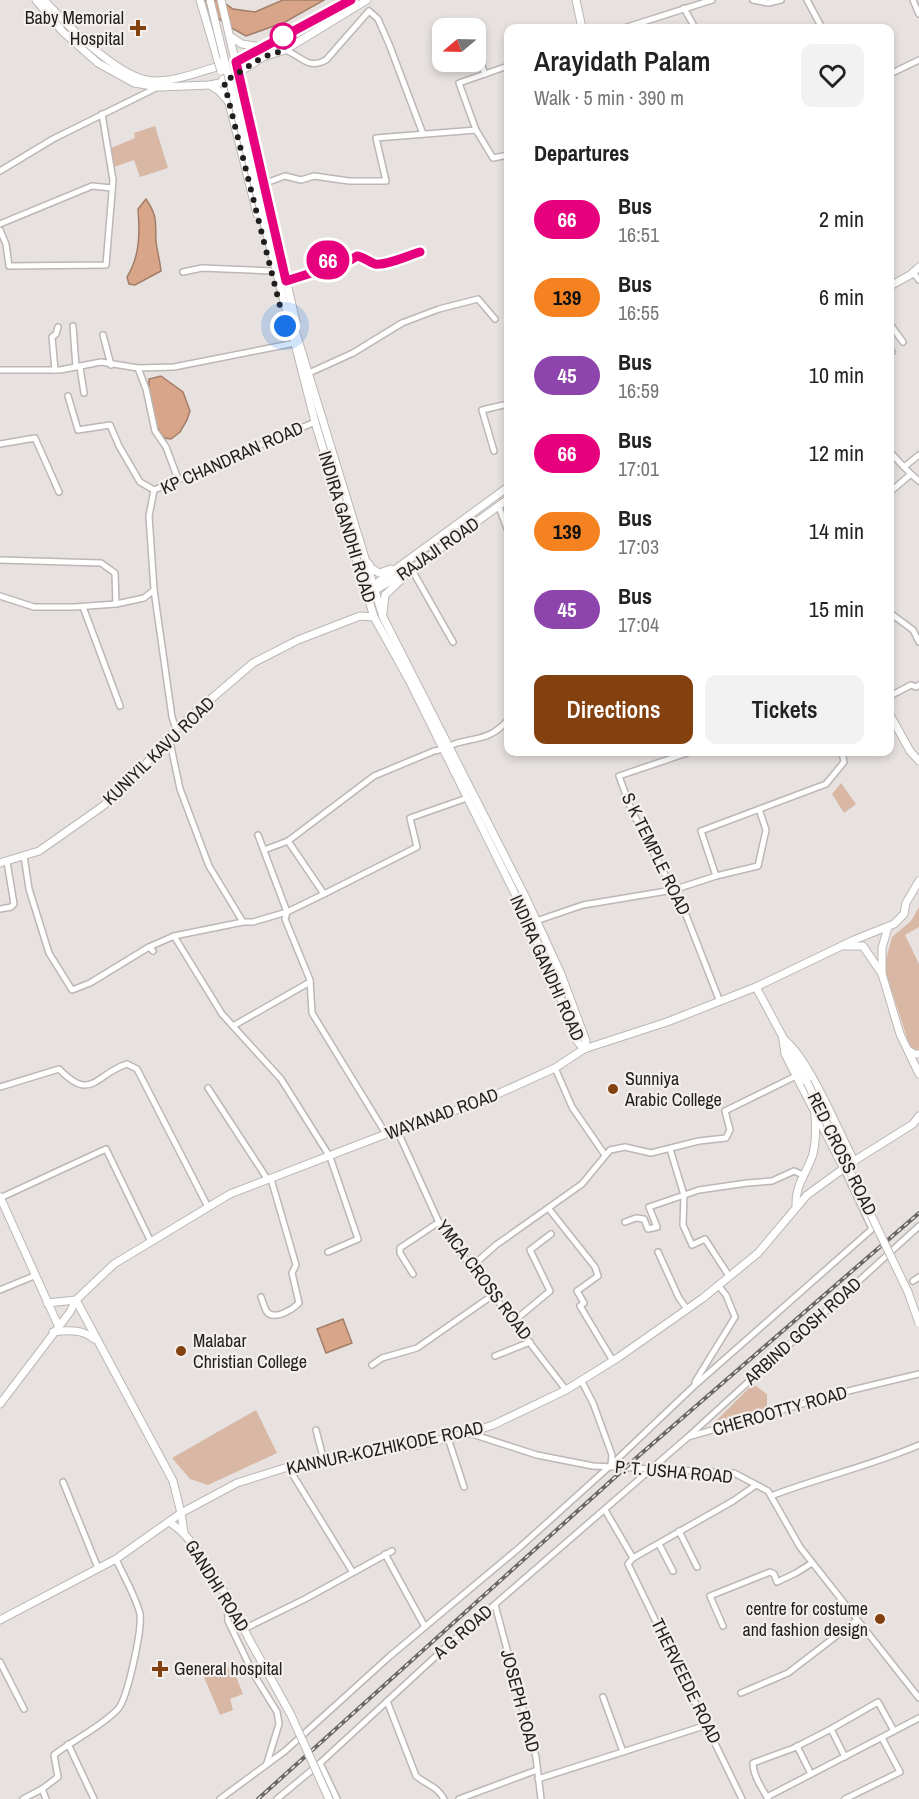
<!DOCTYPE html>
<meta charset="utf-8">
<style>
:root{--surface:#fff;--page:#f2f2f2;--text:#222;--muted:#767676;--accent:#83410f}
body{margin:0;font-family:"Archivo Narrow",sans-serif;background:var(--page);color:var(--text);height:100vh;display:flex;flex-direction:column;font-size:22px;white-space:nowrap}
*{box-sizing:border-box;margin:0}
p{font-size:20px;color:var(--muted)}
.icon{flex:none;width:33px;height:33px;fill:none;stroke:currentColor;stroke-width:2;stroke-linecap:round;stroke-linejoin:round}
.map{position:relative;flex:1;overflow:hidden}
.panel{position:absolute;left:504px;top:24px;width:390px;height:732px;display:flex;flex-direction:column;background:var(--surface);border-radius:12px;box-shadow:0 3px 9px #0003}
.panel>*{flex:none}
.badge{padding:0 12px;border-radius:20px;font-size:21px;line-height:39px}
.needle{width:39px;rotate:251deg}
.fabs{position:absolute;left:432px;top:18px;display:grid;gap:12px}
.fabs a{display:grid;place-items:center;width:54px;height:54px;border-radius:12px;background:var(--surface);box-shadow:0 3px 9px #0003;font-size:30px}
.you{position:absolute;width:30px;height:30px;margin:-15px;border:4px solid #fff;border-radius:50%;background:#1a73e8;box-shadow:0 0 0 9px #1a73e833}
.map>.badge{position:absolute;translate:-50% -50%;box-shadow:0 0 0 3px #fff}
h2{padding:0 30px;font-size:22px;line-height:54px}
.round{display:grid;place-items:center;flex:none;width:63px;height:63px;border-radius:12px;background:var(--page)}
.overview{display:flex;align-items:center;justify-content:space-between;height:102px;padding:0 30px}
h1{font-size:28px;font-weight:600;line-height:45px}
.action{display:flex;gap:12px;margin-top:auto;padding:12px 30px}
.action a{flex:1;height:69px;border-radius:12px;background:var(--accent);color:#fff;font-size:24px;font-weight:600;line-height:69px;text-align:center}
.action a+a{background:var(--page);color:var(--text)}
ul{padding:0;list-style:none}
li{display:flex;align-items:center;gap:18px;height:78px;padding:0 30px}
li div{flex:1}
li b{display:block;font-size:22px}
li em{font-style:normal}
li .badge{min-width:66px;font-weight:700;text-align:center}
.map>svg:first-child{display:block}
</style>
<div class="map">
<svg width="919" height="1799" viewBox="0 0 919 1799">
<rect width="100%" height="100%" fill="#e7e2df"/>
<g fill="#d8b7a4">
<path d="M 155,126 L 168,168 L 140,177 L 134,160 L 114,167 L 109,149 L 135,138 L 134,133 Z"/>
<path d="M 841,783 L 856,804 L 844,813 L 832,794 Z"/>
<path d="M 919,907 L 919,927 L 905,935 L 919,964 L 919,1052 L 913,1051 L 910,1047 L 884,967 L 892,937 L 911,921 Z"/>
<path d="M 753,1384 L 767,1394 L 767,1409 L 713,1424 Z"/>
<path d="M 256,1410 L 277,1453 L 208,1485 L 190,1479 L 172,1458 Z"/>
<path d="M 232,1666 L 243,1694 L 230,1699 L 233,1710 L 220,1715 L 204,1677 Z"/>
</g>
<g fill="#d9a588" stroke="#a27d68" stroke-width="1.5">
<path d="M 198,0 L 220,0 L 233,9 L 255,12 L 283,0 L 324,0 L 285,22 L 246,36 L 226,25 Z"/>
<path d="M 146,199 C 158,217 155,221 156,241 C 157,251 160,261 161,271 L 135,285 L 129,284 L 127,277 C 140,256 140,233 138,209 Z"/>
<path d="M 161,376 L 183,392 L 190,411 L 187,420 L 180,432 L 171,439 L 164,438 C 152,424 148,397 149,379 Z"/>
<path d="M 343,1319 L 352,1343 L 326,1353 L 317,1329 Z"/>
</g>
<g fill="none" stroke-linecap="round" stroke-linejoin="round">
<defs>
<g id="minor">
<path d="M 753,0 L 768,3 L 781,0"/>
<path d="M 807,0 L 822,28"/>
<path d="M 913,0 L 919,14"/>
<path d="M 684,8 L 695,28"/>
<path d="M 624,28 L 712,0"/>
<path d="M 285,50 C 302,56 307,70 326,60 L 369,11 L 378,19 L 389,44 L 423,134"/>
<path d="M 476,51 L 485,74"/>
<path d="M 890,74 L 919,60"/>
<path d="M 476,130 L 493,158 L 508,155"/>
<path d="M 0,171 L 53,139 L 160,86"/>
<path d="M 263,184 L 285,176 L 301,180 L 314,176 L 349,181 L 386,181 L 376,138 L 476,130 L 459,83 L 508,66"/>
<path d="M 0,224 L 92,186 L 112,188"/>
<path d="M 0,230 L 6,244 L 9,266 L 106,265 L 113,180 L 102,114"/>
<path d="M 183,272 L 202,268 L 271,271"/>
<path d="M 915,275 L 919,280"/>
<path d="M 286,281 L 321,270 L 325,261 L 337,254 L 344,261 L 349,261 L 356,257 C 364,257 368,262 375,264 C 388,267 408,256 420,252"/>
<path d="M 890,324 L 903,342"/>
<path d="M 73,326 L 76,367"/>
<path d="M 103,335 L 111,365"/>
<path d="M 890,348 L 892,352"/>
<path d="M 80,367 L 84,393"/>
<path d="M 138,368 L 146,389 L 155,431 L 166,447 L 178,479"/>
<path d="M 0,370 L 60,370 L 101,362 L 138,368 L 174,367 L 290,344"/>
<path d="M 55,370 L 52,337 L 56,334 L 58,327"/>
<path d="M 309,373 L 353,353 L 402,323 L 439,309 L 478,299 L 495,319"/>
<path d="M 68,396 L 78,430 L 110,425 L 119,446 L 140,482 L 154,490"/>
<path d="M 0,444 L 35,438 L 59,492"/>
<path d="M 494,451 L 482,410 L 508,404"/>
<path d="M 890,452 L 904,467"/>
<path d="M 911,474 L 919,481"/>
<path d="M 890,492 L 911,474 L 904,467 L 919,455"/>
<path d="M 499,507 L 508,531"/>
<path d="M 0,560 L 101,563 L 115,573 L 116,604"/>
<path d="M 412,570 L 453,642"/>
<path d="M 154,590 L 172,717 L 176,729"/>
<path d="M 0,596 L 34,607 L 74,607 L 116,604 L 144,598 L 154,590 L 149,516 L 154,490 L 315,422"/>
<path d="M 83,607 L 120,706"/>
<path d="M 890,613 L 913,630 L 919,642"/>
<path d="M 890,696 L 911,685 L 916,687 L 919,685"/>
<path d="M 169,737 L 180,789 L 209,866 L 243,922 L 253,922 L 287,912 L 258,835"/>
<path d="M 690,752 L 619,776 L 631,809 L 686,915 L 720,1002"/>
<path d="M 264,850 L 288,841"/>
<path d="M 24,856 L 29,889 L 49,953 L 72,990 L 90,983 L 149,947 L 153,951"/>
<path d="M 716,876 L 758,866 L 766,830 L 759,809"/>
<path d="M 324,894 L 417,847 L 410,818 L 467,798"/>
<path d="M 0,909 L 11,907 L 14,904 L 7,862"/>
<path d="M 536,921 L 583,905 L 673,890 L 716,876 L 701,831 L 826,784 L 844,762 L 842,752"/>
<path d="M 174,936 L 243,922"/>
<path d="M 149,947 L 174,936 L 222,1014 L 281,1079 L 330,1157 L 358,1239 L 328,1252"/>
<path d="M 233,1026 L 310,982"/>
<path d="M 555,1068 L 572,1107 L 605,1155"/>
<path d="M 0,1087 L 59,1069 C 92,1103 95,1074 127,1064 L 137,1069 L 208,1207"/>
<path d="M 208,1088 L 268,1180"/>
<path d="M 397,1130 L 441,1227 L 566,1390"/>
<path d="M 386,1134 L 312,1013 L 310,980 L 285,919 L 287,912 L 324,894 L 288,841 L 374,776 L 434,751 C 443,750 448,746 457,743 C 480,737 491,739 508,720"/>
<path d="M 670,1149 L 684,1195 L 683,1225 L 692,1245 L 705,1239 L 729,1276"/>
<path d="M 0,1198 L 106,1149 L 151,1242"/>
<path d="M 549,1209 L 595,1267 L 598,1276 L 577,1291 L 584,1303 L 580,1306 L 613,1361"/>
<path d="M 625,1222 L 636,1218 L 644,1219 L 648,1229 L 657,1227 L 649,1207 L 699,1190 L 747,1183 L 772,1181 L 794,1171 L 803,1175"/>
<path d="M 658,1252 L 679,1298 L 687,1309"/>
<path d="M 471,1267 L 496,1245 L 582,1184 L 610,1150 L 625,1147 L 651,1153 L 699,1141 L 726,1138 L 730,1130 L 725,1111 L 796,1076"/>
<path d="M 413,1274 L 400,1253 L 400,1248 L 439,1222"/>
<path d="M 913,1281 L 919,1277"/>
<path d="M 0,1290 L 34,1276"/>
<path d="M 261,1297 C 263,1301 264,1308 267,1312 C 275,1321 293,1309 299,1303 L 292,1273 L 296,1265 L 271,1179"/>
<path d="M 514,1321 L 550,1291 L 530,1250 L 551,1234"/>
<path d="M 495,1356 L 530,1342"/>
<path d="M 372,1365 L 382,1358 L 417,1348 L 493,1295"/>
<path d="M 581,1380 L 593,1403 L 612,1455 L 611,1464"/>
<path d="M 695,1382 L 735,1317 L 726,1295 L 718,1285"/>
<path d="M 316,1430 L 324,1461"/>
<path d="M 469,1433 L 537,1455 L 593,1466 L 734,1473 L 768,1491 L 800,1547 L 919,1698"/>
<path d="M 689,1436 L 919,1226"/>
<path d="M 448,1438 L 464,1487"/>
<path d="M 288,1467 L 352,1571"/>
<path d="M 63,1482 L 98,1568"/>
<path d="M 771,1496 C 820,1477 871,1466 919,1445"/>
<path d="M 605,1510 L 633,1558"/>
<path d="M 679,1531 L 697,1567"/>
<path d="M 659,1544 L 673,1571"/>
<path d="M 385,1554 L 425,1627"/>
<path d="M 227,1600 L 228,1621 L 253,1673 L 277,1712 L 279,1724 L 267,1763"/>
<path d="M 495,1605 L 536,1757 L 541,1799"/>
<path d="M 723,1626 L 710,1596 L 770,1572 L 774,1574 L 777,1582 L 796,1573 L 812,1563"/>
<path d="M 244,1629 L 305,1599 L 392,1551"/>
<path d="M 0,1662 L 24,1709"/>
<path d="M 741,1693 L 788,1673 L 857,1620"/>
<path d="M 603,1697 L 623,1752"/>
<path d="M 387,1701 L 416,1776 C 428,1786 436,1785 444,1799"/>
<path d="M 831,1729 L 878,1702 L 894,1731"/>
<path d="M 68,1744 L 94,1799"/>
<path d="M 797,1746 L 811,1774"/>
<path d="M 320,1763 L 337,1799"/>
<path d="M 538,1779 L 707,1725"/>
<path d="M 42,1789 L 46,1799"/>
<path d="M 767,1797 L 919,1718"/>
<path d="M 23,1799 L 42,1789 L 58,1777 L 54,1755 C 73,1740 101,1727 118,1709 C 128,1697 142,1630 140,1614 C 136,1597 123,1575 116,1559"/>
<path d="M 220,1799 L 285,1751 L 390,1656 L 519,1548 L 610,1466 L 693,1387 L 872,1229 L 844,1169"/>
<path d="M 277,1799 L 318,1765 L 448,1645 L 688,1437 L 844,1392 L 919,1374"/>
<path d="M 459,1799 L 537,1770"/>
<path d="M 742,1799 L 628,1564 L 633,1558 L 733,1501 L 756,1485"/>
<path d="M 768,1799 C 762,1788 753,1776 753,1763 L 794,1748 L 831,1729 L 845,1757"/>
<path d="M 845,1799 L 900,1772 L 882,1738"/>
</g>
<g id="major">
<path d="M 36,0 L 63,32 L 98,63 L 134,83 L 159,87 L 210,85 L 224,82 L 263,57 L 285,50 L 367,0"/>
<path d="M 44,0 C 67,25 120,81 155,81 C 178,81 201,71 223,65"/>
<path d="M 200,0 L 218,61"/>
<path d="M 221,0 L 296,322"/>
<path d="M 576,0 L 582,28"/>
<path d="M 231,37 L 242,44 L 261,47"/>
<path d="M 234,62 L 351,0"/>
<path d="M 223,79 L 257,214"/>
<path d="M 210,85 L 219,91 L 228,101"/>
<path d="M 260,207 L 315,422 L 374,617 L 409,680 L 518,900 L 549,968 L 577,1041 L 584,1049"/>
<path d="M 890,286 L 910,275 L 919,267"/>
<path d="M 292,320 L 383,617 L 525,896 L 561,974 L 586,1041 L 584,1049"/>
<path d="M 369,564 L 371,568 L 379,573 L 391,569"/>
<path d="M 370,588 L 508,487"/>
<path d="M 372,592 L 416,566 L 508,499"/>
<path d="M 383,613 L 385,595 L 403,578"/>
<path d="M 890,715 L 910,751 L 919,761"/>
<path d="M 0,863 L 39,851 L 103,806 L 132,780 L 176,729 L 253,663 L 298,640 L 360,616 L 374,617"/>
<path d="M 888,927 L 882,948 L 882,974 L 900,1034 L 919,1074"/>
<path d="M 845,946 L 863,946 L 882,974"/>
<path d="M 756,987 L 807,1082"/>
<path d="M 783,1039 L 785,1054 L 844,1169"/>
<path d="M 783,1039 C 808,1056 838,1131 854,1161"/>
<path d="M 908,1050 L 914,1054 L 919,1054"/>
<path d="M 0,1197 L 58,1325"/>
<path d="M 796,1205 C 795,1185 807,1173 813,1154 C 816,1142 816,1128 815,1115"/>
<path d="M 76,1300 L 173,1481 L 181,1513 L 184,1533"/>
<path d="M 47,1303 L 76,1300"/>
<path d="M 53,1332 C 67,1330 83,1329 94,1339"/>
<path d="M 0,1404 L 70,1312 L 76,1300 L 114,1264 L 230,1194 L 386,1134 L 480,1102 L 555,1068 L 584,1049 L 667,1022 L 756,987 L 854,940 L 894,924 L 904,914 L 906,903 L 919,881"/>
<path d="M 169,1522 C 200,1540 232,1606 249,1639"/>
<path d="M 0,1620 L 116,1559 L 181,1513 L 237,1483 L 291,1466 L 419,1445 L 469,1433 L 493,1425 L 566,1390 L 619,1357 L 703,1298 L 758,1253 L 807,1195 L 854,1161 L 913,1124 L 919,1116"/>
</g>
</defs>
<use href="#minor" stroke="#bcb7b4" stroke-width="8"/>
<use href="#major" stroke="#bcb7b4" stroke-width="9"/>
<use href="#minor" stroke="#fff" stroke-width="5"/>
<use href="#major" stroke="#fff" stroke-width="7"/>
<defs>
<path id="rail" d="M 258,1799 L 643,1452 L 919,1213"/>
</defs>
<use href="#rail" stroke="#6a6765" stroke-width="4"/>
<use href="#rail" stroke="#f4efec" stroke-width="1.5" stroke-dasharray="4.5" stroke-linecap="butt"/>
<defs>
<g id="major-bridge">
<path d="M 210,0 L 260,207"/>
<path d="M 218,61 L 221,71"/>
<path d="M 807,1082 L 908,1292 L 919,1323"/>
<path d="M 249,1639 L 291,1715 L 329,1799"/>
</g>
</defs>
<use href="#major-bridge" stroke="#bcb7b4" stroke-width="9" stroke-linecap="butt"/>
<use href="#major-bridge" stroke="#fff" stroke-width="7"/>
</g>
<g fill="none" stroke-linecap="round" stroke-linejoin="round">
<defs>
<path id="line" d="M 351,0 L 236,62 L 286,281 L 321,270 L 325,261 L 337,254 L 344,261 L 349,261 L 357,256 C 364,257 369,262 375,264 C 386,266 409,255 420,252"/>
</defs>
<use href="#line" stroke="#fff" stroke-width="14"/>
<use href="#line" stroke="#e6007e" stroke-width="9"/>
<path stroke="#211f1e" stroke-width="6" stroke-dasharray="0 10.8" d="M 283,36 L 285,50 L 263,57 L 224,82 L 285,326"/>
</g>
<g fill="#83410f" stroke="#f4efec" stroke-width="2">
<path d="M135 19h6v6h6v6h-6v6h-6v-6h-6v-6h6z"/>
<circle cx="613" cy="1089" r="6"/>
<circle cx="181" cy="1351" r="6"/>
<circle cx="880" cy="1619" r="6"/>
<path d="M157 1660h6v6h6v6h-6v6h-6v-6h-6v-6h6z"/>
</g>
<circle fill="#fff" stroke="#e6007e" stroke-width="3" cx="283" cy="36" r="12"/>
<g text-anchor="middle" stroke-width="4.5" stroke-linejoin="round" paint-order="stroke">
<g font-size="18" fill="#211f1e" stroke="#f4efec" text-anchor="start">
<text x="124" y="24" text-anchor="end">Baby Memorial<tspan x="124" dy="21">Hospital</tspan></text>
<text x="625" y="1085">Sunniya<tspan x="625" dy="21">Arabic College</tspan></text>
<text x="193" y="1347">Malabar<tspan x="193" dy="21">Christian College</tspan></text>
<text x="868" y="1615" text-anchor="end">centre for costume<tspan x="868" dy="21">and fashion design</tspan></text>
<text x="174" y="1675">General hospital</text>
</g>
<g font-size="18" fill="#211f1e" stroke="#f4efec">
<text transform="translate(232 458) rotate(-24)" y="6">KP CHANDRAN ROAD</text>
<text transform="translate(347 527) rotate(73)" y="6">INDIRA GANDHI ROAD</text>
<text transform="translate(438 549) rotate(-35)" y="6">RAJAJI ROAD</text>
<text transform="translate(159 751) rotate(-44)" y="6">KUNIYIL KAVU ROAD</text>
<text transform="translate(656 854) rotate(64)" y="6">S K TEMPLE ROAD</text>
<text transform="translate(547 968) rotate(66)" y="6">INDIRA GANDHI ROAD</text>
<text transform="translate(442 1114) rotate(-20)" y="6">WAYANAD ROAD</text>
<text transform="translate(842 1154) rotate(64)" y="6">RED CROSS ROAD</text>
<text transform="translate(484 1280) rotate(53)" y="6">YMCA CROSS ROAD</text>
<text transform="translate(803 1331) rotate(-42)" y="6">ARBIND GOSH ROAD</text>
<text transform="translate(780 1411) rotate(-16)" y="6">CHEROOTTY ROAD</text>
<text transform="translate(385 1448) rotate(-12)" y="6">KANNUR-KOZHIKODE ROAD</text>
<text transform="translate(674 1472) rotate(5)" y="6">P. T. USHA ROAD</text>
<text transform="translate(217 1586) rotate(58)" y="6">GANDHI ROAD</text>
<text transform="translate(463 1632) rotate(-41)" y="6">A G ROAD</text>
<text transform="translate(686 1681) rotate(64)" y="6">THERVEEDE ROAD</text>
<text transform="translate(520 1701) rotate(75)" y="6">JOSEPH ROAD</text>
</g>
</g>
</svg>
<div class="fabs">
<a><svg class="needle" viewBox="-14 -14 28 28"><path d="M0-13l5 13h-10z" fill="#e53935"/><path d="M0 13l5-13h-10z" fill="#767676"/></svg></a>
</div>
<div class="you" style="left:285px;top:326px"></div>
<b class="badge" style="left:328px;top:260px;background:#e6007e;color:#fff">66</b>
<section class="panel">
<div class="overview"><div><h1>Arayidath Palam</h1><p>Walk · 5 min · 390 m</p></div><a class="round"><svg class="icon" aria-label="heart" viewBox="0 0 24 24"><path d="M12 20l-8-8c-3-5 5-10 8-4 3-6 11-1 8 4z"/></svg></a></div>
<h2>Departures</h2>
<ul>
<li><span class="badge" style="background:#e6007e;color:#fff">66</span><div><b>Bus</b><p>16:51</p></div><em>2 min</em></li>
<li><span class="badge" style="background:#f58220;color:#111">139</span><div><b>Bus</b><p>16:55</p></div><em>6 min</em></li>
<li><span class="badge" style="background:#8e44ad;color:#fff">45</span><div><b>Bus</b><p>16:59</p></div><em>10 min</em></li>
<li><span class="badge" style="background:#e6007e;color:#fff">66</span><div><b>Bus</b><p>17:01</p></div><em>12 min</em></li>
<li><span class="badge" style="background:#f58220;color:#111">139</span><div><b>Bus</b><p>17:03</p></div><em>14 min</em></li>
<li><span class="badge" style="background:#8e44ad;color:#fff">45</span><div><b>Bus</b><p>17:04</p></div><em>15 min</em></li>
</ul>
<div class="action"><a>Directions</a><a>Tickets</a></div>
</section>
</div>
